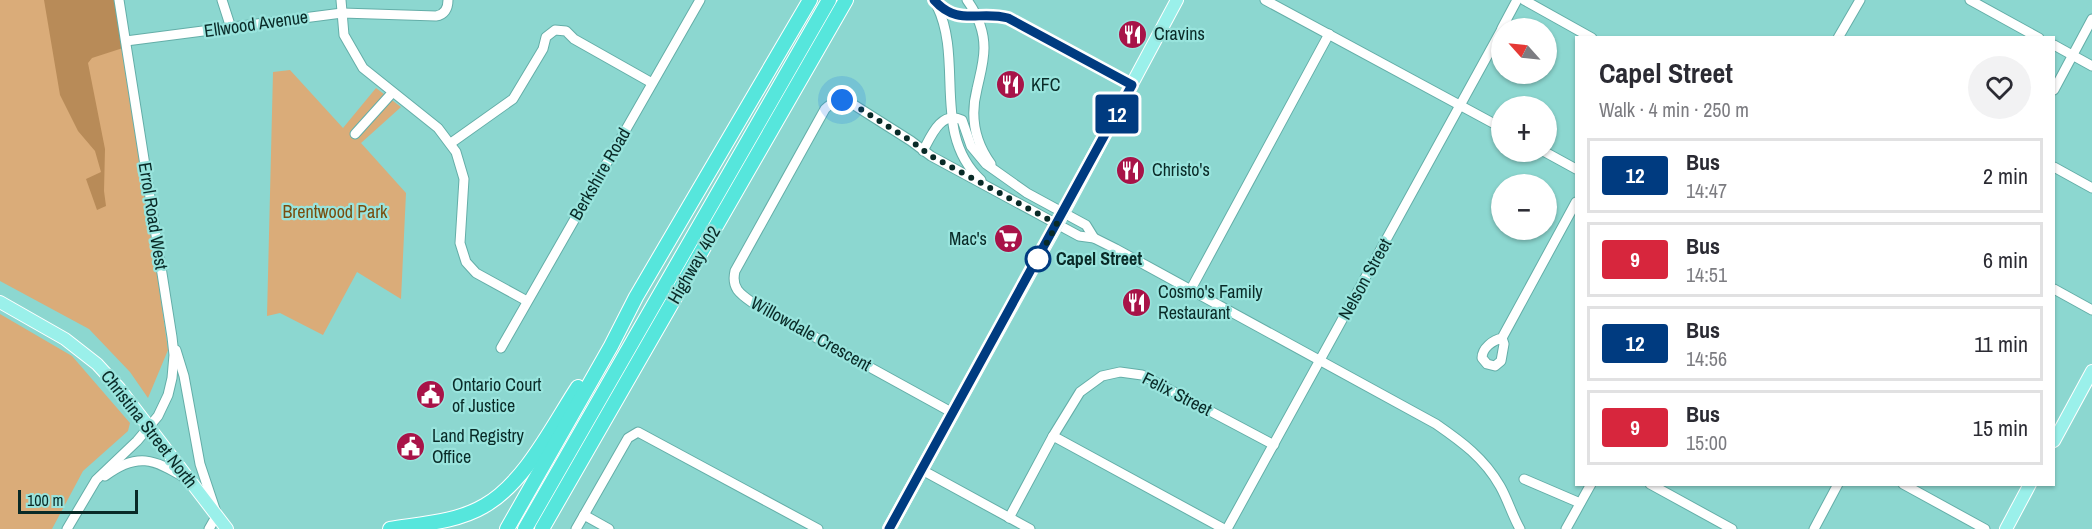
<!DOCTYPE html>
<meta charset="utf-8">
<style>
:root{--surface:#fff;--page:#f2f2f3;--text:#2b2b33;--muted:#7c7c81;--line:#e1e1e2}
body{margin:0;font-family:"Archivo Narrow",sans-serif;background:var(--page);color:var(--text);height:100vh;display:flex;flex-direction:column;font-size:22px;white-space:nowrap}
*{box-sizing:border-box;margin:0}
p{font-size:20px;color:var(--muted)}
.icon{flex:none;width:33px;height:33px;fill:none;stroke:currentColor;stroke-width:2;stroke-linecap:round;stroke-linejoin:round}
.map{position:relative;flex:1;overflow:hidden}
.side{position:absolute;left:1575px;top:36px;width:480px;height:450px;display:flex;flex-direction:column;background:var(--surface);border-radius:0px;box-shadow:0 2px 4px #0004}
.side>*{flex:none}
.badge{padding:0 12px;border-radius:4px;font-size:21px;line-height:39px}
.needle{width:39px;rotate:297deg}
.fabs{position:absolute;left:1491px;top:18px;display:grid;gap:12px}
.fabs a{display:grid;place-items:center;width:66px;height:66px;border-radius:50%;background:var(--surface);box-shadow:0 2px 4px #0004;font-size:30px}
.scale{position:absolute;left:18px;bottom:15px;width:120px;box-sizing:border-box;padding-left:6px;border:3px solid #092a27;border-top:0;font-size:16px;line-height:21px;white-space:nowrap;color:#092a27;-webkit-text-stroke:4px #99e4dd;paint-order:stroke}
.you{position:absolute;width:30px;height:30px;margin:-15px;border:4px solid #fff;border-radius:50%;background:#1a73e8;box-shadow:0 0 0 9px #1a73e833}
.map>.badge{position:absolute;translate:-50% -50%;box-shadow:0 0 0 3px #fff}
.round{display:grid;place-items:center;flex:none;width:63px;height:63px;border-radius:32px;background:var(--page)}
.overview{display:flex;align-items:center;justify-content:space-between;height:102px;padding:0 24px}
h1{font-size:28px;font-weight:700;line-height:45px}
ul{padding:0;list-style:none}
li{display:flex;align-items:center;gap:18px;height:75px;margin:0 12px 9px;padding:0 12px;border:3px solid var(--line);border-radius:0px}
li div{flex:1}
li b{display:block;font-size:22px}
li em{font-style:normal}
li .badge{min-width:66px;font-weight:700;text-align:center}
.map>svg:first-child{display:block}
</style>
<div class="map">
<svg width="2092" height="529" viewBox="0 0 2092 529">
<rect width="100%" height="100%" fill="#8cd7d0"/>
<g fill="#daac79">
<path d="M 0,0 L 118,0 L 168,350 L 148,398 L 130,372 L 89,329 L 0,281 Z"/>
<path d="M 290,70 L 343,128 L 376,88 L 401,107 L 361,143 L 406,193 L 401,299 L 357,272 L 323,335 L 280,313 L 267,316 L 273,72 Z"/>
<path d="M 0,314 L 72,356 L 130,423 L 128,431 L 83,471 L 52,529 L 0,529 Z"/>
</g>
<path fill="#b88b58" d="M 44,0 L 118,0 L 126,47 L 92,58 L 88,63 L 105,149 L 104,191 L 106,206 L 97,210 L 86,179 L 101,172 L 95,151 L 78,131 L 60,95 Z"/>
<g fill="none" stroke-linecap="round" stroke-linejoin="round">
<defs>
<g id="minor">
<path d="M 222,0 L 231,28"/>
<path d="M 341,0 L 344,35 L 363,68 L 438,128 L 456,152 L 464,179 L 460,243 L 466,262 L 476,273 L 527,301"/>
<path d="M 934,0 C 958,27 979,10 1008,18 L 1132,85"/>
<path d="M 967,0 C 977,14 984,30 984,48 C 984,62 980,75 977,89 C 970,116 975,142 991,164"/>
<path d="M 1265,0 L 1502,128"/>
<path d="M 1524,0 L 1592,38"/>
<path d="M 1970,0 L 2039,38"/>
<path d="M 937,6 C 964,61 931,134 981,180"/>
<path d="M 1502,28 L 1517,0"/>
<path d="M 1838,38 L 1860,0"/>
<path d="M 126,41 L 342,13 L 436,16 C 444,15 448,9 448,0"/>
<path d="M 2054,45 L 2092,66"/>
<path d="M 2054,90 L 2092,19"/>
<path d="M 355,134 L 392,93"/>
<path d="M 451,143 L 513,99 L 543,49 L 546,37 L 555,30 L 566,31 L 574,39 L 652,83"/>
<path d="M 923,151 C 931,136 941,110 962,120 L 971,146 L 986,164 L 1027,193 L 1086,225 L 1094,238"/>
<path d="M 1545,152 L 1576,169"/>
<path d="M 2054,167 L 2092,188"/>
<path d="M 1191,289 L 1329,34"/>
<path d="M 2054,289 L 2092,310"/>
<path d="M 1502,338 C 1493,340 1482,348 1482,358 L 1487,364 L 1495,366 L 1501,361 L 1504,344 L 1502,338 L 1576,202"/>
<path d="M 501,348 L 700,0"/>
<path d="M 176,350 L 184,376 L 200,464 L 217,515 L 209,529"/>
<path d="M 953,413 L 753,303 C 740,294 731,288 735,271 L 825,109 C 833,101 840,99 851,103 L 911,141 L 931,156 L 1079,236 L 1094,238 L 1116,249 L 1436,424 C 1462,442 1484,458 1500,486 C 1508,500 1512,515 1520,529"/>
<path d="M 1053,436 L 1224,529"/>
<path d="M 922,470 L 1030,529"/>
<path d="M 105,476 C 137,452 154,459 185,478"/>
<path d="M 1524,479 L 1580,503"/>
<path d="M 1650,484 L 1732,529"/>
<path d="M 1903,484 L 1985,529"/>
<path d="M 584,515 L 609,529"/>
<path d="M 1009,518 L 1053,436 L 1080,392 L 1102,376 L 1120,372 L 1142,375 L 1274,445"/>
<path d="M 67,529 L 96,480 L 137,441 L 158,416 L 168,395 L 172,378 L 174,355 L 172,337 L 119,0"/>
<path d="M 576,529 L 628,438 L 638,432 L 818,529"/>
<path d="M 1227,529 L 1502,29"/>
<path d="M 1566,529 L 1591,484"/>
<path d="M 1814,529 L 1838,484"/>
</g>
<g id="major">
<path d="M 0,302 L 65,339 L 97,364 L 119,388 L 227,529"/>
<path d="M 2054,441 L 2092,371"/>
<path d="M 889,529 L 1057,224 L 1177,0"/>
<path d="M 2006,529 L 2030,484"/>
</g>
<g id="highway">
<path d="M 390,529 C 421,524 457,522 484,506 C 525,483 553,425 578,387"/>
<path d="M 507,529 L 611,346 L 636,297 L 810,0"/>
<path d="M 525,529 L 829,0"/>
<path d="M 542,529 L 846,0"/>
</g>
</defs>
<use href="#minor" stroke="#64aea8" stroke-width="11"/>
<use href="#major" stroke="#fff" stroke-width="14"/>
<use href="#highway" stroke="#fff" stroke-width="16"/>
<use href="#minor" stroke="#fff" stroke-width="9"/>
<use href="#major" stroke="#9af0ea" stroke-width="12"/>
<use href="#highway" stroke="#56e6dc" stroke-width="14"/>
</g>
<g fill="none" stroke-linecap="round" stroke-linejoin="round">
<defs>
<path id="line" d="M 889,529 L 1132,85 L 1008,18 C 979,10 958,27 934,0"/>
</defs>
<use href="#line" stroke="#fff" stroke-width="14"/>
<use href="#line" stroke="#003b80" stroke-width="9"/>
<path stroke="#092a27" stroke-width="6" stroke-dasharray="0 10.8" d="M 842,100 L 851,103 L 911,141 L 931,156 L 1057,224 L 1035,264 L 1038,259"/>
</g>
<defs>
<symbol id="restaurant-disc" viewBox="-11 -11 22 22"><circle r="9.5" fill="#a81348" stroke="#99e4dd"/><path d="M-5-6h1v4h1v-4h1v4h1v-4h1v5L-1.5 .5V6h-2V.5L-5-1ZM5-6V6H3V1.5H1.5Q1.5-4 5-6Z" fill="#fff"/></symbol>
<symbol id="supermarket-disc" viewBox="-11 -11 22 22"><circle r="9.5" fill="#a81348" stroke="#99e4dd"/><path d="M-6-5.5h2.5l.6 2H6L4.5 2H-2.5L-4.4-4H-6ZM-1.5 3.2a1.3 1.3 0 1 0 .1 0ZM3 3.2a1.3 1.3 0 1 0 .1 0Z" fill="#fff"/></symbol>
<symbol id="civic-disc" viewBox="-11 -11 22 22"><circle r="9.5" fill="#a81348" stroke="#99e4dd"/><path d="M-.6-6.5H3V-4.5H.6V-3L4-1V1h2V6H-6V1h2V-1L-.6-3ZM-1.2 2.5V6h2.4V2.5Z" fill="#fff"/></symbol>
</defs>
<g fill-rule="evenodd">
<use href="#restaurant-disc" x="1116" y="18" width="33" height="33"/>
<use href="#restaurant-disc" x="994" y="68" width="33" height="33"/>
<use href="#restaurant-disc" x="1114" y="154" width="33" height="33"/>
<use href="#supermarket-disc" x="992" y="222" width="33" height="33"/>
<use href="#restaurant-disc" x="1120" y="286" width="33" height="33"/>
<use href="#civic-disc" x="414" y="378" width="33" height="33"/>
<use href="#civic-disc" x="394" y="430" width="33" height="33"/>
</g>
<circle fill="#fff" stroke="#003b80" stroke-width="3" cx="1038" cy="259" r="12"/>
<g text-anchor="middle" stroke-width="4.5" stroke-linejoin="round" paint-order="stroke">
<g font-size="18" fill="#092a27" stroke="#99e4dd">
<text transform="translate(256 24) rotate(-8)" y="6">Ellwood Avenue</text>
<text transform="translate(600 174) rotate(-60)" y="6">Berkshire Road</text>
<text transform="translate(153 216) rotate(81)" y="6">Errol Road West</text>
<text transform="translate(694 265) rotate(-60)" y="6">Highway 402</text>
<text transform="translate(1365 279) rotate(-61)" y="6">Nelson Street</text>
<text transform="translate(811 334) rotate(29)" y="6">Willowdale Crescent</text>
<text transform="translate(1177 394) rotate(27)" y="6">Felix Street</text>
<text transform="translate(149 429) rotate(52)" y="6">Christina Street North</text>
</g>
<g font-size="18" fill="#092a27" stroke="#99e4dd" text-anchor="start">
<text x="1154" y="40">Cravins</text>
<text x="1031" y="91">KFC</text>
<text x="1152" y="176">Christo's</text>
<text x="987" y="245" text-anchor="end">Mac's</text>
<text x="1158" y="298">Cosmo's Family<tspan x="1158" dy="21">Restaurant</tspan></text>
<text x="452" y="391">Ontario Court<tspan x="452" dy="21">of Justice</tspan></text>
<text x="432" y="442">Land Registry<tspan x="432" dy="21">Office</tspan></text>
</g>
<g font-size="18" fill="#794d0f" stroke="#99e4dd">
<text x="335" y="218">Brentwood Park</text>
</g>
<g font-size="18" font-weight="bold" fill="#092a27" stroke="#99e4dd" text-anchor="start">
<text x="1056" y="265">Capel Street</text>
</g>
</g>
</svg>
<div class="fabs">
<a><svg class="needle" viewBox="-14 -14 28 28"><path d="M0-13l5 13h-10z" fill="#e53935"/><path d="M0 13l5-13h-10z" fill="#7c7c81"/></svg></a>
<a>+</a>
<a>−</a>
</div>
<div class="scale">100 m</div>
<div class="you" style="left:842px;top:100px"></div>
<b class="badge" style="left:1117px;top:114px;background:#003b80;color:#fff">12</b>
<section class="side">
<div class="overview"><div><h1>Capel Street</h1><p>Walk · 4 min · 250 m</p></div><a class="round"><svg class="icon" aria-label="heart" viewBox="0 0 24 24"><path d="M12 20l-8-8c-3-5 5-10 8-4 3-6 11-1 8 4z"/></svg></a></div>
<ul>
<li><span class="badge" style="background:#003b80;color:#fff">12</span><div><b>Bus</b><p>14:47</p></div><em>2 min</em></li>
<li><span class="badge" style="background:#d7263d;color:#fff">9</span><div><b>Bus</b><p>14:51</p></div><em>6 min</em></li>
<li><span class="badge" style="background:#003b80;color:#fff">12</span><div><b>Bus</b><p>14:56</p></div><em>11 min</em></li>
<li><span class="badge" style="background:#d7263d;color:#fff">9</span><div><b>Bus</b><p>15:00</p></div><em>15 min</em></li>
</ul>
</section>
</div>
